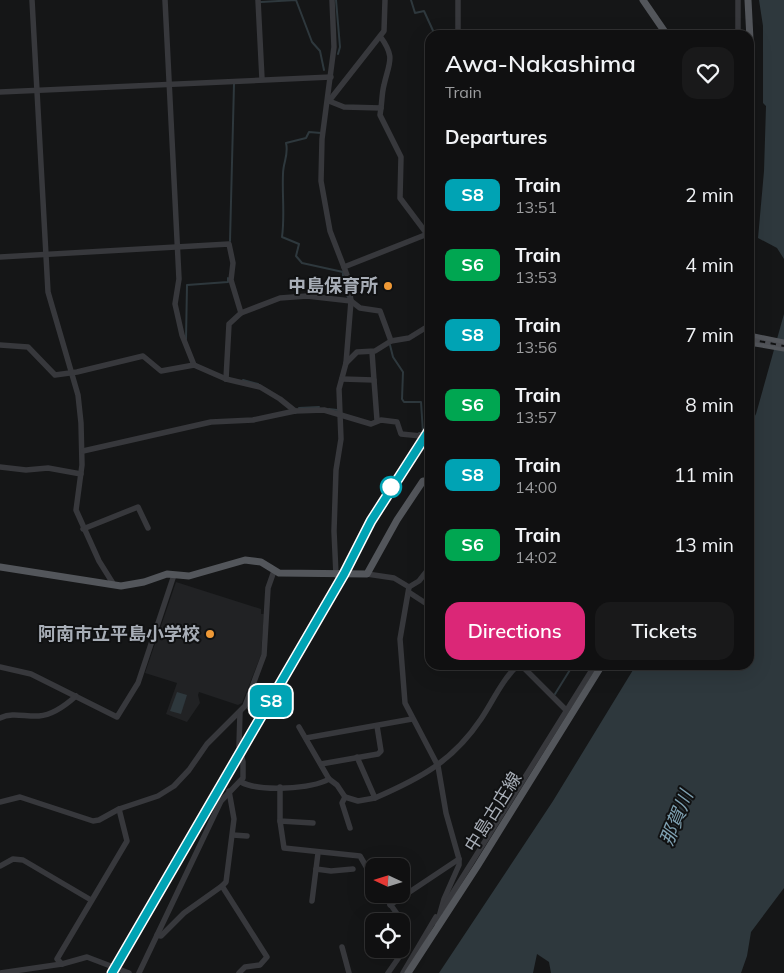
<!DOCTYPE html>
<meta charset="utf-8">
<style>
:root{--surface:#101011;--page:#19191a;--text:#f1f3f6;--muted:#9c9d9f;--line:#303031;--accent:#db2777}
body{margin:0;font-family:Mulish,"Noto Sans JP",sans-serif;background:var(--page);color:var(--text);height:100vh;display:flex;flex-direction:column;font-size:19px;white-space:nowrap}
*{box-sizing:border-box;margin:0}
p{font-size:16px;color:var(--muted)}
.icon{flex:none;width:28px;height:28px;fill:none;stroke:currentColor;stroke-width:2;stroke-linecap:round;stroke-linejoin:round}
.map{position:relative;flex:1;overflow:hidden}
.sheet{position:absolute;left:425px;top:30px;width:329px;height:640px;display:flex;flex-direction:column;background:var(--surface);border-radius:15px;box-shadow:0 5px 20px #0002,0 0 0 1px var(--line)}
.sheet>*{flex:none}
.badge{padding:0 10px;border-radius:8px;font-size:18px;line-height:32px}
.needle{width:32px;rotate:274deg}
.buttons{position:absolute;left:365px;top:858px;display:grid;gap:10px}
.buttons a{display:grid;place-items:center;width:45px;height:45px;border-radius:10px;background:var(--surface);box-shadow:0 5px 20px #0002,0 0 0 1px var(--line);font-size:25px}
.map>.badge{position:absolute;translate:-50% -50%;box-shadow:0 0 0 2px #fff}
h2{padding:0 20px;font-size:19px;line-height:45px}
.round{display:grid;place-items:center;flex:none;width:52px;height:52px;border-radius:15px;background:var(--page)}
.headline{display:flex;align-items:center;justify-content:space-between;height:85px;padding:0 20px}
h1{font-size:24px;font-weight:600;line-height:38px}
.primary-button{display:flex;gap:10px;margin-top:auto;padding:10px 20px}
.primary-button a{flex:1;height:58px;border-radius:15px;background:var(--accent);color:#fff;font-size:20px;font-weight:600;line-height:58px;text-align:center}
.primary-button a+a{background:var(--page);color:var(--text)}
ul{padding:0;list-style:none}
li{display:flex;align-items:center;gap:15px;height:70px;padding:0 20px}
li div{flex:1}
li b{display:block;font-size:19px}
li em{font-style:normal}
li .badge{min-width:55px;font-weight:700;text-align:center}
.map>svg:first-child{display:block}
</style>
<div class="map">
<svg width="784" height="973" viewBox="0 0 784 973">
<rect width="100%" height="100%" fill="#151617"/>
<path fill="#212224" d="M 176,582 L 261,609 L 261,614 L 264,614 L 261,655 L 242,703 L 238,705 L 199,692 L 198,695 L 200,703 L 187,722 L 166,714 L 177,683 L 145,673 Z"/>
<g fill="#2e383d">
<path d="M 759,0 L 784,0 L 784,259 L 777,248 L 758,238 L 764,171 L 766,106 L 763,103 L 763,26 Z"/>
<path d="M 784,314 L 784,888 L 751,932 L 747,956 L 741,973 L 551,973 L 549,962 L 537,954 L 533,973 L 439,973 L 553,801 L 636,665 L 749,665 L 749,426 L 756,414 Z"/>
<path d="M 177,692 L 187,695 L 181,714 L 170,711 Z"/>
</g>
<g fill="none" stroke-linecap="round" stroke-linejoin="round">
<g stroke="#2e383d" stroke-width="2">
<path d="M 336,0 L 340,47 L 338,54"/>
<path d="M 411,0 L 415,13 L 424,11 L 435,35"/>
<path d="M 261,2 L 296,0 L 312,42 L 320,51 L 324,70"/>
<path d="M 321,133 L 309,132 L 306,138 L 286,143 C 289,155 283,162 283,174 C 282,195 285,216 282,237 L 299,244 L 296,256 L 302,263 L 343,272 L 343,288 L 348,297"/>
<path d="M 230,241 L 234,84"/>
<path d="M 186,339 L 187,285 L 228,282 L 228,278"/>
<path d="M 390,345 L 393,357 L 403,372 L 402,399 L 404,402 L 421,402 L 423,433"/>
<path d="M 243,380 L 258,384"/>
<path d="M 299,408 L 319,407"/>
<path d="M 329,409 L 337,410"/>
<path d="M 419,433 L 423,433 L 430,437"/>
<path d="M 555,694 L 573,665"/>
</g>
<g stroke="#37383c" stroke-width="5.5">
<path d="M 32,0 L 48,292 L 78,395 L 81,423 L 82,465 L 76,510 L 99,561 L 114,585"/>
<path d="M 165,0 L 179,279 L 175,304 L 182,335 L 194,365"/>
<path d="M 258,0 L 262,79"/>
<path d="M 332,0 L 334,47 L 322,139 L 321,181 L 330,231 L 347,275 L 351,301 L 346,363 L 339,389 L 341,439 L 336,470 L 334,531 L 336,575"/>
<path d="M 738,0 L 738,35"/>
<path d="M 458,35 L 458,0"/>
<path d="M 380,36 C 396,58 389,62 384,85 C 382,92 382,101 381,108 L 344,107 L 329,101 L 384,31 L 385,0"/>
<path d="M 0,92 L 331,77"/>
<path d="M 381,108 L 380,115 L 401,157 L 400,198 L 430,238"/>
<path d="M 0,257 L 229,244 L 233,263 L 231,280 L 241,313"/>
<path d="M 344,267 L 430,233"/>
<path d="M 0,345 L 28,347 L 55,375 L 77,372 L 143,356 L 161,371 L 194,365 L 226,379 L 260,387 L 280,399 L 295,411"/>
<path d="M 346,363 L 357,352 L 375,351 L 391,341 L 409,338 L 430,325"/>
<path d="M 226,379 L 229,324 L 241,313 L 280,298 L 307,296 L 351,301 L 360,308 L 380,311 L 391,341"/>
<path d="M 342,379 L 374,380 L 372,352"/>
<path d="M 374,380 L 377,420"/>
<path d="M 83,451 L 211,422 L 253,420 L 295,411 L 324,410 L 371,424 L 381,420 L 397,422 L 401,434 L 421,436"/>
<path d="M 0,467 L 26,470 L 48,468 L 81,474"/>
<path d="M 83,529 L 138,507 L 148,528"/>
<path d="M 367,574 L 394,578 L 409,587 L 400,639 L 405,703 L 438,766 L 446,813 L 459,859 L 459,865 L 444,899 L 437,924"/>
<path d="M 409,587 L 419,581 L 430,567"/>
<path d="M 410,593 L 430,606"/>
<path d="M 521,665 L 566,710"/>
<path d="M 0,667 L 31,674 L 117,717 L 138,683 L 174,575"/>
<path d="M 0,718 C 13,712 25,717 39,716 C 53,715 66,705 76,696"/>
<path d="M 299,727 L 329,779 L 337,785 L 345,797 L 358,801 L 375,798"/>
<path d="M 306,738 L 412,719"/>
<path d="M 357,757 L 375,798 C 421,778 453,761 481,719 C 493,701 502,680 518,665"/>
<path d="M 321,764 L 378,754 L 381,751 L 377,726"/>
<path d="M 241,782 C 259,792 312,789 329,779"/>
<path d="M 280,787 L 280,821 L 313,823"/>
<path d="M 345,797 L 342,803 L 350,828"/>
<path d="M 0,802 L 20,797 L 93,821 L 99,820 L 119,809"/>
<path d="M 280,821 L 284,848 L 360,856 L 374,880"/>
<path d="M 233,835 L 247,836"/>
<path d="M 0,866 L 13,859 L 23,860 L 91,900"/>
<path d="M 316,869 L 331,871 L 353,869"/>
<path d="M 222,886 L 267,957 L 260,965 L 245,967 L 239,973"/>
<path d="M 383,894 L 400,918 L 398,921"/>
<path d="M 312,901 L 318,853"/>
<path d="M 390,905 L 459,859"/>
<path d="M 442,910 L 595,665"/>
<path d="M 157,935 L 161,936 L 184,913 L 222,886 L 226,882 L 234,819 L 229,791"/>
<path d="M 342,947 L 349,973"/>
<path d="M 62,964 L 57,959 L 127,841 L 119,809 L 158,796 L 174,786 L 189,770 L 207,744 L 245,706 L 264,655 L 268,588 L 274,571"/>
<path d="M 0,973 L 62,964 L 87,957 L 129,973"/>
<path d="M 139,973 L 221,801 L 243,778 L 243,762 L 239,746 L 240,712"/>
<path d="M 388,973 L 402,953 L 399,949"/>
<path d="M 403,973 L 436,917"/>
</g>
<g stroke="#53565b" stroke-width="7">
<path d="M 643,0 L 667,35"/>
<path d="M 748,0 L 751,59 L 749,109"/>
<path d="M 749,336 L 784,343"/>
<path d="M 749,342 L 784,348"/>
<path d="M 0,567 L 121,586 L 144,582 L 167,574 L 189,576 L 245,560 L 261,562 L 279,573 L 367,574 L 397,520 L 423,481 L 430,481"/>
<path d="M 408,973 L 478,865 L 602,665"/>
</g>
<defs>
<g id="rail">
<path d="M 749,339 L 784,346"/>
<path d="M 112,973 L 344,574 L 371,521 L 430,429"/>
</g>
</defs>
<use href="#rail" stroke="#4e5055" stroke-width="4"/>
<use href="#rail" stroke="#101112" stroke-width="2" stroke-dasharray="5.5" stroke-linecap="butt"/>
</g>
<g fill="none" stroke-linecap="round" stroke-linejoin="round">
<defs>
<path id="line" d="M 112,973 L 344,574 L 371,521 L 430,429"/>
</defs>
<use href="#line" stroke="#fff" stroke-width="11"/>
<use href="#line" stroke="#00a3b4" stroke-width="8"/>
</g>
<g fill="#ef9936" stroke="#101112" stroke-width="2">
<circle cx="388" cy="286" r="5"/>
<circle cx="210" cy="634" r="5"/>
</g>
<circle fill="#fff" stroke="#00a3b4" stroke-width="2.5" cx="391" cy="487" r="10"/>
<g text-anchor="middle" stroke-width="4" stroke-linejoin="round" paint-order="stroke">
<g font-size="18" font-weight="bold" fill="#a8aeb7" stroke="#101112" text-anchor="end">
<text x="378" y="292">中島保育所</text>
<text x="200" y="640">阿南市立平島小学校</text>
</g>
<g font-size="18" fill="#a8aeb7" stroke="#101112">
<text transform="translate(493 812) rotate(-58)" y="6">中島古庄線</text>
</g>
<g font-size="19" font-style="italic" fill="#7fa1b2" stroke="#101112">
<text transform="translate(676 818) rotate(-68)" y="7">那賀川</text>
</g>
</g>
</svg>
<div class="buttons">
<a><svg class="needle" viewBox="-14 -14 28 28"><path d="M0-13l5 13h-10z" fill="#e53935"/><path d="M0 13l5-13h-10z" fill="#9c9d9f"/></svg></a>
<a><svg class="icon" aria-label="locate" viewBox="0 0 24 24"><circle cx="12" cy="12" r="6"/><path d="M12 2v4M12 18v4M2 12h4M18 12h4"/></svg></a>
</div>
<b class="badge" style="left:271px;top:701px;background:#00a3b4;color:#fff">S8</b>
<section class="sheet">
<div class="headline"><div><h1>Awa-Nakashima</h1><p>Train</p></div><a class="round"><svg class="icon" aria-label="heart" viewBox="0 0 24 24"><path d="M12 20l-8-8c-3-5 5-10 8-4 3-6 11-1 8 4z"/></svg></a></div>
<h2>Departures</h2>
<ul>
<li><span class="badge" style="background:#00a3b4;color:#fff">S8</span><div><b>Train</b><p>13:51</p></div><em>2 min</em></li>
<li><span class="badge" style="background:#00a651;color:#fff">S6</span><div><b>Train</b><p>13:53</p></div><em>4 min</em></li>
<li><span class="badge" style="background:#00a3b4;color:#fff">S8</span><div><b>Train</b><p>13:56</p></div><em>7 min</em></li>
<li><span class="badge" style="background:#00a651;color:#fff">S6</span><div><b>Train</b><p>13:57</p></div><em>8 min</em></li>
<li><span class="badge" style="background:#00a3b4;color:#fff">S8</span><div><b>Train</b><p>14:00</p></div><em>11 min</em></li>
<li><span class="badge" style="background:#00a651;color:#fff">S6</span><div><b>Train</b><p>14:02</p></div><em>13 min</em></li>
</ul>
<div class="primary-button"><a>Directions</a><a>Tickets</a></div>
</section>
</div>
